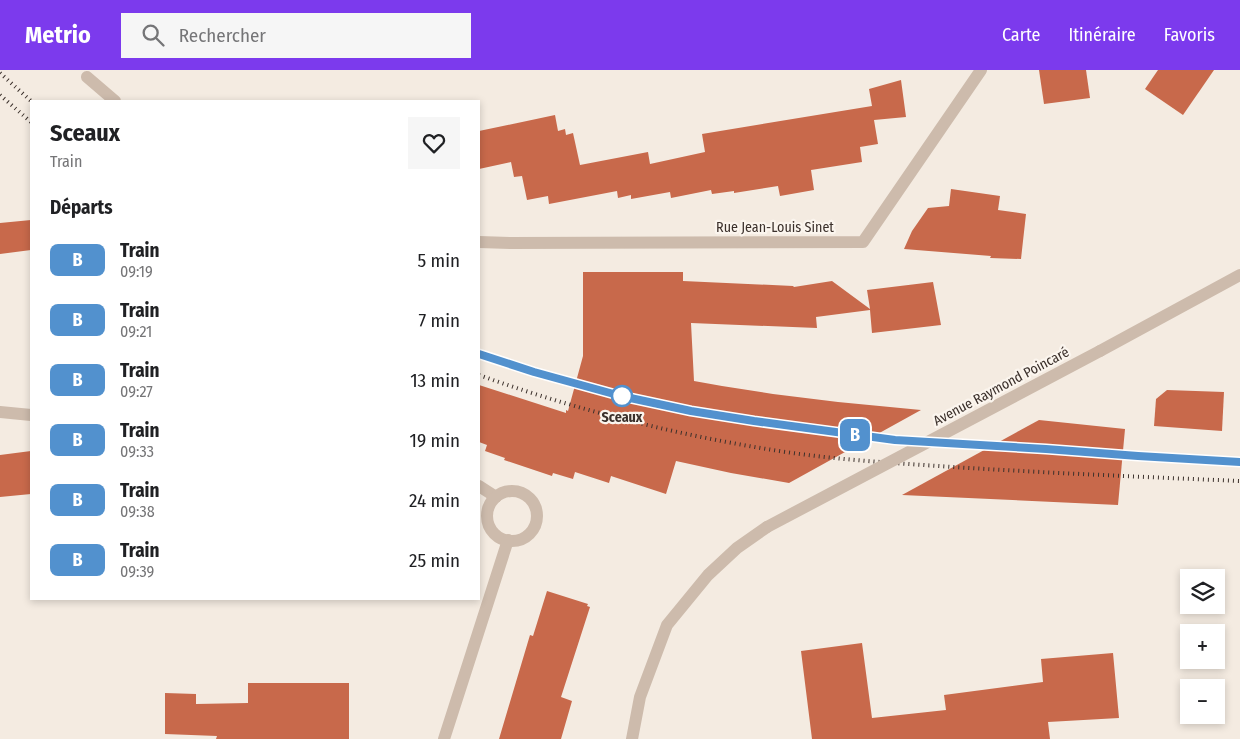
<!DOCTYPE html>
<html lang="fr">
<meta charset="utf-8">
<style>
:root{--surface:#fff;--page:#f6f6f6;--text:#202124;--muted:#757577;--accent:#7c3aed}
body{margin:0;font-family:"Fira Sans Condensed",sans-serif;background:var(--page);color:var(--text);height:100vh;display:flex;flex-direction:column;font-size:19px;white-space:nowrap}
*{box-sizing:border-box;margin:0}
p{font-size:16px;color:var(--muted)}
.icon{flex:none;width:28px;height:28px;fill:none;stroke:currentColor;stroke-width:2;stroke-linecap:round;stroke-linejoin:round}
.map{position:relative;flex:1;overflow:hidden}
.sheet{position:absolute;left:30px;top:30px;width:450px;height:500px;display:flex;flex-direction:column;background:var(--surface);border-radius:0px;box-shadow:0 2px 8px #0003}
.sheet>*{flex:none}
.badge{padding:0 10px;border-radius:8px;font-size:18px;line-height:32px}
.fabs{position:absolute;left:1180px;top:499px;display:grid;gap:10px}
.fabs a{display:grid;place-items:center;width:45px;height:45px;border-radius:0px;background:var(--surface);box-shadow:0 2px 8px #0003;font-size:25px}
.map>.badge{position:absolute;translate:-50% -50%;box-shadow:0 0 0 2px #fff}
h2{padding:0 20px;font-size:19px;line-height:45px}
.round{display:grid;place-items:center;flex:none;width:52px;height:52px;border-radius:0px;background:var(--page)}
.overview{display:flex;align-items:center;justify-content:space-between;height:85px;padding:0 20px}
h1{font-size:24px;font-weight:700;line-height:38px}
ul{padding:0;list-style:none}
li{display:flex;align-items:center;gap:15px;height:60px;padding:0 20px}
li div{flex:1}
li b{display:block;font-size:19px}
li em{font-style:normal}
li .badge{min-width:55px;font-weight:700;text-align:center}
header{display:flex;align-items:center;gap:30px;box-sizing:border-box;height:70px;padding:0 25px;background:var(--accent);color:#fff}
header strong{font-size:24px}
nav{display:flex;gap:28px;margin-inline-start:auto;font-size:18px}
.search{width:350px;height:45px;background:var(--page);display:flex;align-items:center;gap:12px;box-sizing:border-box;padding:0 18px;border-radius:0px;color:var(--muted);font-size:19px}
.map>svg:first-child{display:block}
</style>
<header>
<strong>Metrio</strong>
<div class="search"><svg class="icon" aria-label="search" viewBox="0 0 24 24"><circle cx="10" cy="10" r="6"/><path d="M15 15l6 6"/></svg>Rechercher</div>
<nav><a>Carte</a><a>Itinéraire</a><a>Favoris</a></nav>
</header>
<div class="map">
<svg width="1240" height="669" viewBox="0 0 1240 669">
<rect width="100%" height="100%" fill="#f4ebe1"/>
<g fill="#c8694b">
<path d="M 1039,0 L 1086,0 L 1090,28 L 1044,34 Z"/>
<path d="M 1158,0 L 1214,0 L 1183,45 L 1145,19 Z"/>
<path d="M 901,10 L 906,47 L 874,50 L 878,74 L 860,77 L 862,92 L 811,100 L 814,120 L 780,126 L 778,116 L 734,123 L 734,121 L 712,124 L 711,120 L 671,128 L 670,122 L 631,129 L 631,125 L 618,128 L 617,121 L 549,134 L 548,126 L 527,130 L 522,106 L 514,107 L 511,92 L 479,99 L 479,61 L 555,45 L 558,61 L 565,59 L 566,65 L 573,63 L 580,95 L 648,82 L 650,94 L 705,82 L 702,64 L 872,36 L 869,19 Z"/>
<path d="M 951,119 L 1000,126 L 998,140 L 1026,144 L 1021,189 L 990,188 L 991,186 L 904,179 L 912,161 L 928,138 L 949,136 Z"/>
<path d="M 31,150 L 31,180 L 0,184 L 0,153 Z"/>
<path d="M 583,202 L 683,202 L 683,211 L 793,216 L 794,217 L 832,211 L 870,239 L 867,220 L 933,212 L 941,255 L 872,263 L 870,240 L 816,247 L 817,258 L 691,253 L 694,311 L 722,316 L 773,324 L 838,332 L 921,340 L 789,413 L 731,403 L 676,391 L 666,424 L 611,406 L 609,413 L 575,402 L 573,409 L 553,403 L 552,406 L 504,390 L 505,388 L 485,381 L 487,375 L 479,372 L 479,315 L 566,343 L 566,340 L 568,341 L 583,286 Z"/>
<path d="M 1167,320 L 1224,322 L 1222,361 L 1154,356 L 1156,329 Z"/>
<path d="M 1039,350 L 1125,359 L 1118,435 L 902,425 Z"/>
<path d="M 31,381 L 31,424 L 0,427 L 0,385 Z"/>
<path d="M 547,521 L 588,534 L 587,536 L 590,537 L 561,627 L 572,631 L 561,669 L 499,669 L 530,565 L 533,566 Z"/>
<path d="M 862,573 L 872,648 L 946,640 L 944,625 L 1043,612 L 1041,589 L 1113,583 L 1119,648 L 1048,652 L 1050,669 L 812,669 L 801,581 Z"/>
<path d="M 248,613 L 349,613 L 349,669 L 216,669 L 217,666 L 165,664 L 165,623 L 196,624 L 196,634 L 248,633 Z"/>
</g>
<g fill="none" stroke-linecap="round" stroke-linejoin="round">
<g stroke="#cdbbac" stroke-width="12">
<path d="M 87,7 L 115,31"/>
<path d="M 479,172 L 510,173 L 863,172 L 981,0"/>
<path d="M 1100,281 L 1240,205"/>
<path d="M 0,342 L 31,345"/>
<path d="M 479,416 L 496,427"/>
<circle cx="512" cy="446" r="25"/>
<path d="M 444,669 L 508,470"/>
<path d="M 632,669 L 640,627 L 667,555 L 708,505 L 737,478 L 767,457"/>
</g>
<g stroke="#3b302b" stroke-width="4" stroke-dasharray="1 4" stroke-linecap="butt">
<path d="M 0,3 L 31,31"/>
<path d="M 0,25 L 31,52"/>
<path d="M 479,284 L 534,302 L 621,326 L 691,341 L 754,351 L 895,370 L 1046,379 L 1138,387 L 1240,392"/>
<path d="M 479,305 C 576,340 677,365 779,381 C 837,390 895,393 953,397 C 1049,403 1144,407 1240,411"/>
</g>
<path stroke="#cdbbac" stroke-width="12" d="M 767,457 L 1100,281"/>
</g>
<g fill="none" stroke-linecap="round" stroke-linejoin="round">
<defs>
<path id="line" d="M 479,284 L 534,302 L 621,326 L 691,341 L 754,351 L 895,370 L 1046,379 L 1138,386 L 1240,392"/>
</defs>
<use href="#line" stroke="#fff" stroke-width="11"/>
<use href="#line" stroke="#5291ce" stroke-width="8"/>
</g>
<circle fill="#fff" stroke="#5291ce" stroke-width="2.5" cx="622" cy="326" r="10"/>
<g text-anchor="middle" stroke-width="4.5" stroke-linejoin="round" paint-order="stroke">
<g font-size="14" fill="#3b302b" stroke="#fbf5ee">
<text x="775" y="162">Rue Jean-Louis Sinet</text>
<text transform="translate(1001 316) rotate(-28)" y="5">Avenue Raymond Poincaré</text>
</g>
<g font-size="14" font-weight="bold" fill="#3b302b" stroke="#fbf5ee">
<text x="622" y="352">Sceaux</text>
</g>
</g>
</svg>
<div class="fabs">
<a><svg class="icon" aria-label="layers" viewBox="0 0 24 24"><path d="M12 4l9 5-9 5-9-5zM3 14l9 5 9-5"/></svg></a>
<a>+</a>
<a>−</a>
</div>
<b class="badge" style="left:855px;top:365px;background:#5291ce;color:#fff">B</b>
<section class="sheet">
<div class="overview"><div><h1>Sceaux</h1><p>Train</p></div><a class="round"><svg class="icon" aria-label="heart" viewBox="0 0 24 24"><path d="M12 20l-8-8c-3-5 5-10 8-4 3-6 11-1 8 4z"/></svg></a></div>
<h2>Départs</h2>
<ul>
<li><span class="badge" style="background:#5291ce;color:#fff">B</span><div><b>Train</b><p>09:19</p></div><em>5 min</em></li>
<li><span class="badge" style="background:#5291ce;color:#fff">B</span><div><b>Train</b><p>09:21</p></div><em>7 min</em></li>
<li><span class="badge" style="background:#5291ce;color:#fff">B</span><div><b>Train</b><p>09:27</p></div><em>13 min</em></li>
<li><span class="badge" style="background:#5291ce;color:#fff">B</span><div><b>Train</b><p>09:33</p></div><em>19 min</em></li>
<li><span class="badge" style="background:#5291ce;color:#fff">B</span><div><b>Train</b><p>09:38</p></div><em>24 min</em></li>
<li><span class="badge" style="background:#5291ce;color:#fff">B</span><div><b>Train</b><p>09:39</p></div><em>25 min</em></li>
</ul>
</section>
</div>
